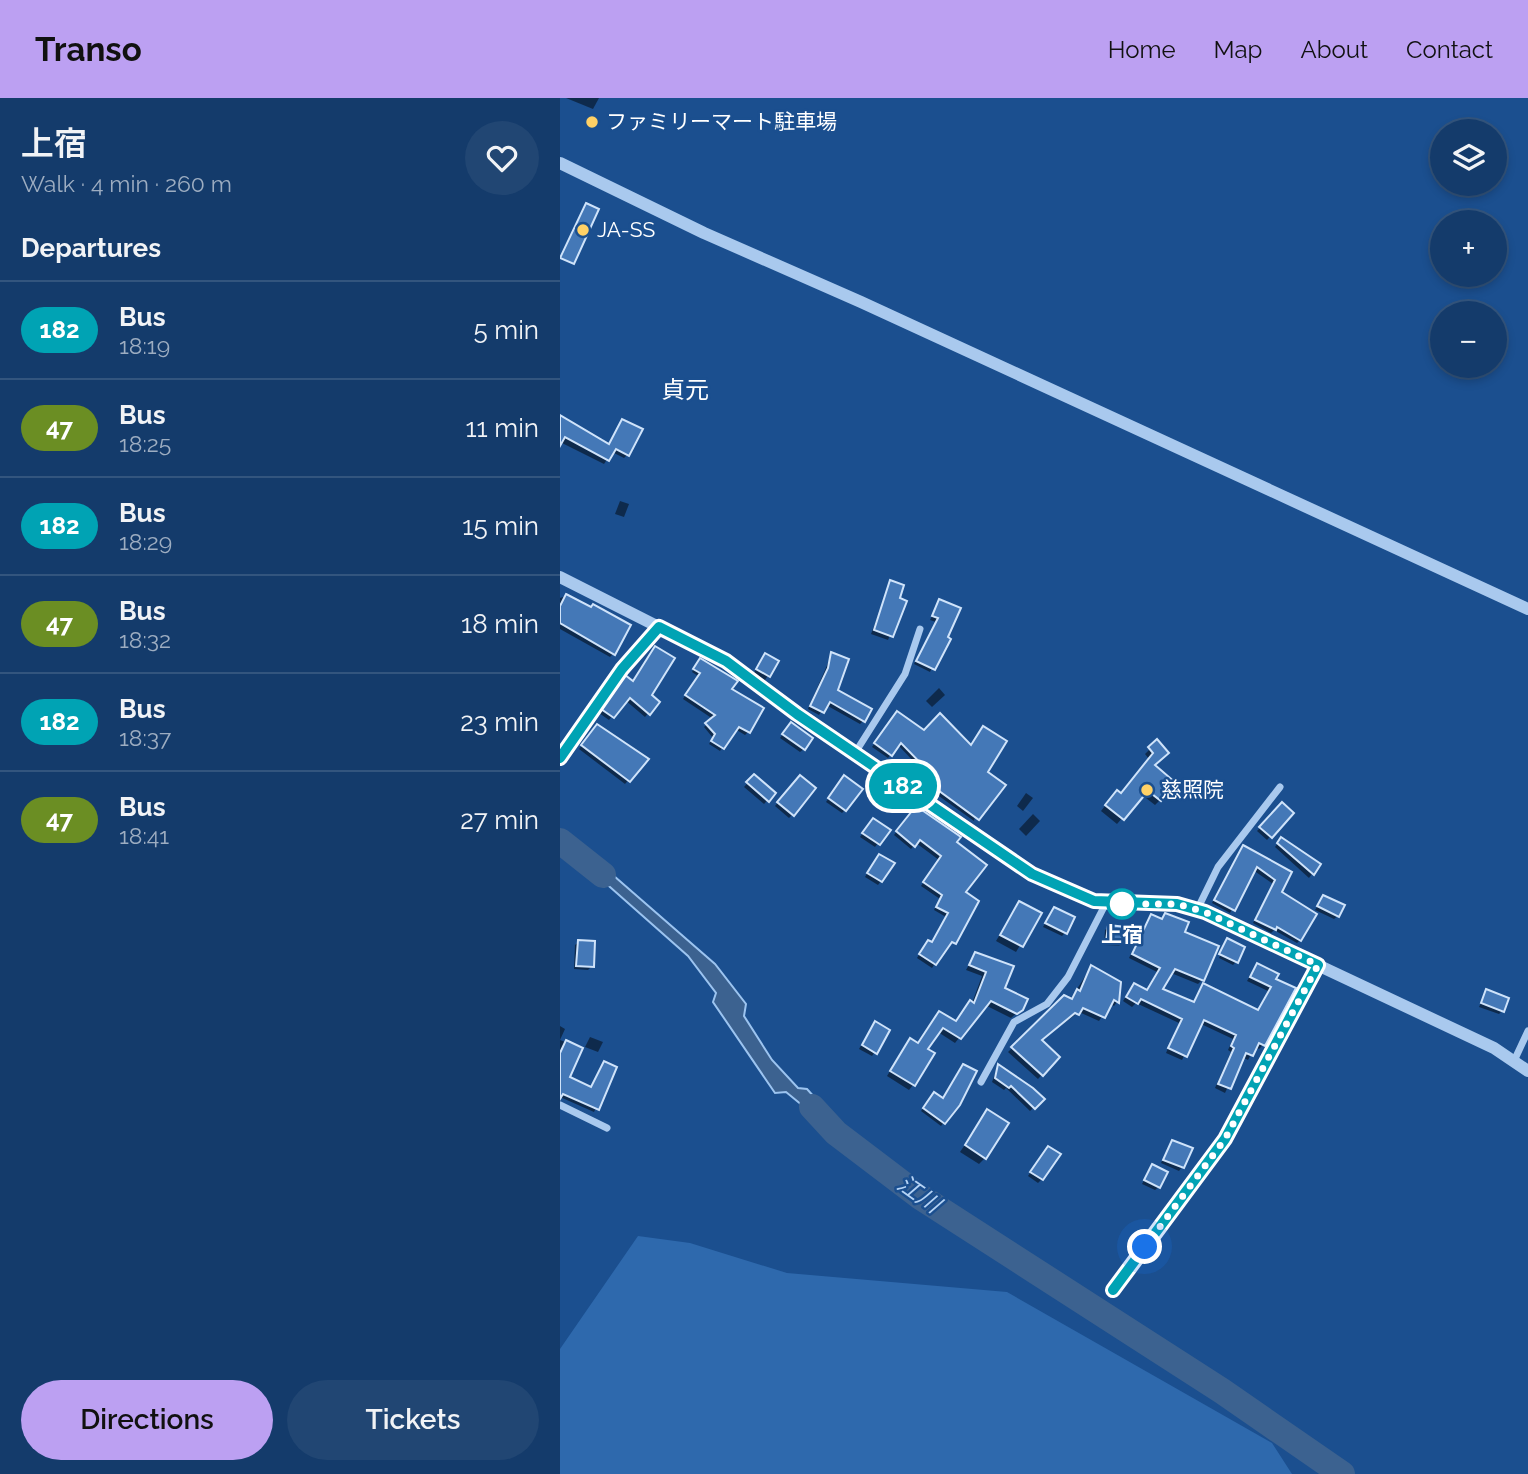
<!DOCTYPE html>
<meta charset="utf-8">
<style>
:root{--surface:#143b6b;--page:#214673;--text:#f1f3f6;--muted:#9dadc1;--line:#33557e;--accent:#bca0f2}
body{margin:0;font-family:Raleway,"Noto Sans JP",sans-serif;background:var(--page);color:var(--text);height:100vh;display:flex;flex-direction:column;font-size:26px;white-space:nowrap}
*{box-sizing:border-box;margin:0}
p{font-size:23px;color:var(--muted)}
.icon{flex:none;width:38px;height:38px;fill:none;stroke:currentColor;stroke-width:2;stroke-linecap:round;stroke-linejoin:round}
.map{position:relative;flex:1;overflow:hidden}
.details{display:flex;flex-direction:column;background:var(--surface);width:560px}
.details>*{flex:none}
.badge{padding:0 14px;border-radius:23px;font-size:24px;line-height:46px}
.buttons{position:absolute;left:870px;top:21px;display:grid;gap:14px}
.buttons a{display:grid;place-items:center;width:77px;height:77px;border-radius:50%;background:var(--surface);box-shadow:0 4px 10px #0003,0 0 0 2px var(--line);font-size:35px}
.you{position:absolute;width:35px;height:35px;margin:-18px;border:5px solid #fff;border-radius:50%;background:#1a73e8;box-shadow:0 0 0 10px #1a73e833}
.map>.badge{position:absolute;translate:-50% -50%;box-shadow:0 0 0 4px #fff}
h2{padding:0 21px;font-size:26px;line-height:63px}
.round{display:grid;place-items:center;flex:none;width:74px;height:74px;border-radius:37px;background:var(--page)}
.head{display:flex;align-items:center;justify-content:space-between;height:119px;padding:0 21px}
h1{font-size:33px;font-weight:600;line-height:52px}
.primary-button{display:flex;gap:14px;margin-top:auto;padding:14px 21px}
.primary-button a{flex:1;height:80px;border-radius:42px;background:var(--accent);color:#111;font-size:28px;font-weight:600;line-height:80px;text-align:center}
.primary-button a+a{background:var(--page);color:var(--text)}
ul{padding:0;list-style:none}
li{display:flex;align-items:center;gap:21px;height:98px;padding:0 21px;border-top:2px solid var(--line)}
li div{flex:1}
li b{display:block;font-size:26px}
li em{font-style:normal}
li .badge{min-width:77px;font-weight:700;text-align:center}
header{display:flex;align-items:center;gap:42px;box-sizing:border-box;height:98px;padding:0 35px;background:var(--accent);color:#111}
header strong{font-size:33px}
nav{display:flex;gap:38px;margin-inline-start:auto;font-size:24px}
main{display:flex;flex:1;min-height:0}
.map>svg:first-child{display:block}
</style>
<header>
<strong>Transo</strong>
<nav><a>Home</a><a>Map</a><a>About</a><a>Contact</a></nav>
</header>
<main>
<section class="details">
<div class="head"><div><h1>上宿</h1><p>Walk · 4 min · 260 m</p></div><a class="round"><svg class="icon" aria-label="heart" viewBox="0 0 24 24"><path d="M12 20l-8-8c-3-5 5-10 8-4 3-6 11-1 8 4z"/></svg></a></div>
<h2>Departures</h2>
<ul>
<li><span class="badge" style="background:#00a3b4;color:#fff">182</span><div><b>Bus</b><p>18:19</p></div><em>5 min</em></li>
<li><span class="badge" style="background:#6b8e23;color:#fff">47</span><div><b>Bus</b><p>18:25</p></div><em>11 min</em></li>
<li><span class="badge" style="background:#00a3b4;color:#fff">182</span><div><b>Bus</b><p>18:29</p></div><em>15 min</em></li>
<li><span class="badge" style="background:#6b8e23;color:#fff">47</span><div><b>Bus</b><p>18:32</p></div><em>18 min</em></li>
<li><span class="badge" style="background:#00a3b4;color:#fff">182</span><div><b>Bus</b><p>18:37</p></div><em>23 min</em></li>
<li><span class="badge" style="background:#6b8e23;color:#fff">47</span><div><b>Bus</b><p>18:41</p></div><em>27 min</em></li>
</ul>
<div class="primary-button"><a>Directions</a><a>Tickets</a></div>
</section>
<div class="map">
<svg width="968" height="1376" viewBox="0 0 968 1376">
<rect width="100%" height="100%" fill="#1b4f8f"/>
<path fill="#2e69ad" d="M 78,1138 L 130,1145 L 227,1175 L 447,1194 L 712,1345 L 732,1376 L 0,1376 L 0,1251 Z"/>
<path fill="#3c6290" stroke="#9cc4f0" stroke-width="2" d="M 23,751 L 155,866 L 186,906 L 184,918 L 212,962 L 238,990 L 247,991 L 274,1021 L 272,1026 L 276,1035 L 226,994 L 215,995 L 153,904 L 156,895 L 128,858 L 16,759 L 15,755 Z"/>
<g fill="#0007">
<path d="M 6,0 L 39,0 L 33,11 Z"/>
<path d="M 0,320 L 48,348 L 63,323 L 67,357 L 64,360 L 52,354 L 44,366 L 0,344 Z"/>
<path d="M 60,403 L 69,406 L 64,419 L 55,416 Z"/>
<path d="M 331,484 L 337,501 L 344,504 L 328,542 L 311,536 Z"/>
<path d="M 6,498 L 53,556 L 50,559 L 0,531 L 0,500 Z"/>
<path d="M 380,503 L 386,540 L 370,574 L 354,566 L 376,524 L 370,522 Z"/>
<path d="M 272,556 L 276,593 L 303,623 L 300,626 L 266,607 L 259,617 L 248,611 Z"/>
<path d="M 202,561 L 217,564 L 205,582 L 194,575 Z"/>
<path d="M 137,565 L 169,592 L 188,634 L 185,637 L 175,631 L 160,653 L 149,646 L 153,640 L 144,629 L 153,621 L 123,601 L 138,578 L 132,574 Z"/>
<path d="M 62,583 L 98,604 L 85,619 L 65,602 L 49,622 L 39,615 Z"/>
<path d="M 379,590 L 385,597 L 372,609 L 366,603 Z"/>
<path d="M 334,618 L 364,634 L 410,649 L 425,675 L 414,723 L 369,691 L 374,685 L 338,647 L 328,660 L 312,649 Z"/>
<path d="M 228,629 L 244,651 L 240,654 L 220,640 Z"/>
<path d="M 34,631 L 86,661 L 65,686 L 19,651 Z"/>
<path d="M 597,644 L 593,668 L 600,702 L 595,707 L 582,697 L 557,726 L 541,713 L 552,699 L 561,697 L 589,661 L 585,656 Z"/>
<path d="M 194,678 L 214,695 L 204,706 L 184,689 Z"/>
<path d="M 236,682 L 233,716 L 229,720 L 215,708 Z"/>
<path d="M 281,683 L 285,712 L 282,715 L 266,704 Z"/>
<path d="M 466,695 L 473,700 L 463,713 L 457,708 Z"/>
<path d="M 722,707 L 732,716 L 707,742 L 697,733 Z"/>
<path d="M 353,713 L 395,744 L 403,795 L 394,844 L 388,846 L 372,870 L 357,860 L 365,847 L 371,846 L 386,819 L 374,812 L 380,801 L 361,788 L 379,762 L 356,745 L 351,751 L 334,737 Z"/>
<path d="M 473,716 L 480,723 L 466,738 L 459,731 Z"/>
<path d="M 310,725 L 328,732 L 315,749 L 300,739 Z"/>
<path d="M 721,741 L 759,766 L 749,780 L 715,749 Z"/>
<path d="M 683,749 L 729,775 L 719,795 L 740,842 L 737,845 L 714,832 L 711,835 L 693,825 L 713,786 L 693,772 L 670,815 L 652,805 Z"/>
<path d="M 316,761 L 321,783 L 318,787 L 305,779 Z"/>
<path d="M 764,799 L 778,818 L 774,821 L 755,812 Z"/>
<path d="M 459,805 L 479,816 L 456,854 L 436,843 Z"/>
<path d="M 494,811 L 505,835 L 502,838 L 483,829 Z"/>
<path d="M 605,817 L 623,835 L 642,882 L 638,886 L 611,875 L 601,891 L 633,905 L 644,887 L 697,914 L 708,893 L 687,883 L 697,867 L 714,882 L 734,891 L 703,947 L 699,951 L 695,949 L 688,962 L 682,959 L 665,995 L 655,990 L 671,954 L 668,952 L 673,941 L 641,926 L 622,962 L 606,955 L 619,925 L 576,905 L 572,909 L 563,903 L 574,887 L 586,893 L 597,874 L 569,860 L 588,822 L 592,818 L 600,822 Z"/>
<path d="M 549,829 L 563,845 L 559,848 L 544,847 L 545,832 Z"/>
<path d="M 19,844 L 32,868 L 28,872 L 14,871 L 15,847 Z"/>
<path d="M 667,844 L 676,864 L 673,867 L 659,860 Z"/>
<path d="M 415,856 L 461,911 L 451,920 L 425,907 L 395,945 L 378,934 L 366,952 L 353,987 L 349,992 L 327,978 L 346,947 L 350,942 L 357,946 L 375,920 L 395,924 L 412,905 L 422,878 L 406,872 Z"/>
<path d="M 531,869 L 557,904 L 554,908 L 550,906 L 539,923 L 519,914 L 480,943 L 498,959 L 478,981 L 448,954 L 505,899 L 510,902 Z"/>
<path d="M 927,893 L 942,913 L 939,916 L 919,909 Z"/>
<path d="M 0,928 L 5,931 L 0,942 L 20,950 L 8,979 L 30,990 L 44,965 L 55,970 L 34,1014 L 0,999 Z"/>
<path d="M 312,929 L 315,954 L 312,958 L 299,951 Z"/>
<path d="M 30,939 L 43,944 L 38,954 L 25,949 Z"/>
<path d="M 438,968 L 482,1001 L 470,1013 L 446,990 L 444,992 L 432,984 Z"/>
<path d="M 372,999 L 398,1006 L 381,1028 L 361,1013 Z"/>
<path d="M 428,1013 L 425,1060 L 419,1066 L 400,1054 Z"/>
<path d="M 612,1044 L 622,1069 L 619,1073 L 601,1065 Z"/>
<path d="M 485,1053 L 482,1081 L 478,1085 L 468,1078 Z"/>
<path d="M 592,1068 L 599,1089 L 595,1092 L 582,1086 Z"/>
</g>
<g fill="none" stroke-linecap="round" stroke-linejoin="round">
<g stroke="#3c6290" stroke-width="26">
<path d="M 0,743 L 43,777"/>
<path d="M 252,1009 L 276,1035 L 359,1098 L 662,1293 L 782,1376"/>
</g>
</g>
<g fill="#4478b7" stroke="#cfe3fa" stroke-width="2">
<path d="M 26,105 L 39,111 L 14,166 L 0,160 Z"/>
<path d="M 0,317 L 49,346 L 62,321 L 83,331 L 69,358 L 56,351 L 49,363 L 5,339 L 0,348 Z"/>
<path d="M 330,482 L 344,487 L 340,500 L 347,503 L 333,539 L 314,532 Z"/>
<path d="M 6,496 L 31,509 L 33,506 L 71,527 L 55,557 L 0,525 L 0,508 Z"/>
<path d="M 379,501 L 401,510 L 388,539 L 391,541 L 375,572 L 356,563 L 378,520 L 372,518 Z"/>
<path d="M 95,548 L 115,560 L 92,597 L 100,604 L 90,617 L 70,600 L 54,620 L 41,611 L 65,577 L 73,583 Z"/>
<path d="M 271,554 L 289,561 L 278,592 L 312,611 L 305,624 L 270,604 L 264,615 L 250,608 L 268,570 Z"/>
<path d="M 205,555 L 219,563 L 210,579 L 196,571 Z"/>
<path d="M 140,560 L 178,583 L 172,591 L 204,610 L 190,635 L 179,629 L 164,651 L 151,643 L 155,636 L 145,625 L 155,617 L 125,597 L 140,575 L 133,571 Z"/>
<path d="M 337,613 L 364,632 L 380,615 L 411,647 L 423,628 L 447,643 L 428,674 L 446,687 L 419,722 L 371,687 L 376,681 L 341,645 L 332,658 L 314,645 Z"/>
<path d="M 231,624 L 253,640 L 245,652 L 222,636 Z"/>
<path d="M 37,626 L 89,661 L 70,684 L 21,647 Z"/>
<path d="M 597,641 L 609,655 L 595,667 L 616,685 L 601,703 L 588,693 L 564,722 L 545,707 L 557,692 L 561,695 L 593,655 L 588,649 Z"/>
<path d="M 194,676 L 216,695 L 209,704 L 186,684 Z"/>
<path d="M 240,677 L 256,690 L 234,718 L 217,704 Z"/>
<path d="M 284,677 L 303,691 L 286,713 L 268,700 Z"/>
<path d="M 722,704 L 734,715 L 712,740 L 699,729 Z"/>
<path d="M 356,708 L 401,739 L 397,744 L 427,767 L 406,794 L 419,803 L 396,846 L 392,844 L 376,867 L 359,856 L 368,842 L 372,844 L 388,815 L 376,809 L 382,797 L 363,784 L 381,758 L 360,742 L 355,749 L 336,733 Z"/>
<path d="M 313,720 L 331,732 L 320,747 L 302,735 Z"/>
<path d="M 721,739 L 761,766 L 754,777 L 717,745 Z"/>
<path d="M 683,747 L 732,774 L 722,794 L 757,816 L 741,843 L 717,829 L 716,832 L 695,822 L 715,782 L 697,769 L 675,813 L 654,802 Z"/>
<path d="M 319,756 L 335,765 L 322,784 L 307,775 Z"/>
<path d="M 763,797 L 785,807 L 779,819 L 757,808 Z"/>
<path d="M 459,803 L 482,815 L 463,849 L 440,837 Z"/>
<path d="M 494,809 L 515,819 L 507,836 L 485,825 Z"/>
<path d="M 605,815 L 629,824 L 625,834 L 659,848 L 644,883 L 615,871 L 603,891 L 634,904 L 643,885 L 698,912 L 711,889 L 690,879 L 697,865 L 719,876 L 716,881 L 736,890 L 705,948 L 699,945 L 693,958 L 686,955 L 671,991 L 658,986 L 674,950 L 671,948 L 676,937 L 644,922 L 627,959 L 608,950 L 622,921 L 581,901 L 578,906 L 566,899 L 574,885 L 587,892 L 600,870 L 572,856 L 591,816 L 602,821 Z"/>
<path d="M 548,827 L 566,829 L 565,845 L 546,844 Z"/>
<path d="M 667,840 L 685,849 L 678,865 L 659,856 Z"/>
<path d="M 18,842 L 35,843 L 34,869 L 16,868 Z"/>
<path d="M 415,854 L 454,868 L 445,890 L 468,901 L 463,912 L 457,916 L 431,903 L 401,941 L 383,930 L 368,951 L 375,955 L 355,988 L 330,973 L 350,940 L 358,945 L 379,913 L 396,923 L 410,902 L 414,905 L 426,874 L 409,867 Z"/>
<path d="M 531,867 L 561,884 L 559,905 L 554,902 L 545,920 L 523,910 L 519,917 L 515,915 L 482,942 L 500,959 L 483,978 L 451,949 L 504,897 L 512,901 L 517,891 L 520,893 Z"/>
<path d="M 926,891 L 949,900 L 944,914 L 921,905 Z"/>
<path d="M 315,923 L 330,932 L 317,956 L 302,947 Z"/>
<path d="M 6,942 L 23,950 L 10,979 L 31,989 L 44,963 L 57,969 L 39,1012 L 3,996 L 0,1001 L 0,955 Z"/>
<path d="M 403,966 L 417,973 L 400,1007 L 385,1026 L 363,1010 L 374,994 L 383,1000 Z"/>
<path d="M 438,966 L 473,990 L 485,1001 L 475,1011 L 451,988 L 449,990 L 435,980 Z"/>
<path d="M 427,1011 L 449,1025 L 426,1061 L 405,1047 Z"/>
<path d="M 612,1042 L 633,1050 L 624,1070 L 603,1062 Z"/>
<path d="M 488,1048 L 501,1056 L 483,1082 L 470,1074 Z"/>
<path d="M 592,1066 L 608,1074 L 600,1090 L 584,1082 Z"/>
</g>
<g fill="none" stroke-linecap="round" stroke-linejoin="round">
<g stroke="#a9c9ee" stroke-width="7">
<path d="M 295,655 L 345,576 L 360,531"/>
<path d="M 0,660 L 62,571 L 99,529"/>
<path d="M 637,812 L 658,769 L 720,689"/>
<path d="M 954,963 L 968,933"/>
<path d="M 421,984 L 454,924 L 487,906 L 508,879 L 546,805"/>
<path d="M 0,1007 L 47,1030"/>
<path d="M 553,1192 L 665,1041 L 758,867"/>
</g>
<g stroke="#a9c9ee" stroke-width="12">
<path d="M 0,65 L 144,135 L 301,204 L 968,511"/>
<path d="M 0,479 L 166,563 L 237,616 L 472,776 L 534,803 L 555,806 L 616,806 L 645,814 L 934,950 L 968,973"/>
</g>
</g>
<g fill="none" stroke-linecap="round" stroke-linejoin="round">
<defs>
<path id="line" d="M 0,660 L 62,571 L 99,529 L 166,563 L 237,616 L 472,776 L 534,803 L 617,806 L 645,814 L 758,867 L 665,1041 L 553,1192"/>
</defs>
<use href="#line" stroke="#fff" stroke-width="16"/>
<use href="#line" stroke="#00a3b4" stroke-width="10"/>
<path stroke="#fff" stroke-width="7" stroke-dasharray="0 12.6" d="M 562,806 L 555,806 L 617,806 L 645,814 L 758,867 L 665,1041 L 585,1149"/>
</g>
<g fill="#ffd166" stroke="#1b4f8f" stroke-width="2.5">
<circle cx="32" cy="24" r="7"/>
<circle cx="23" cy="132" r="7"/>
<circle cx="587" cy="692" r="7"/>
</g>
<circle fill="#fff" stroke="#00a3b4" stroke-width="3.5" cx="562" cy="806" r="14"/>
<g text-anchor="middle" stroke-width="5" stroke-linejoin="round" paint-order="stroke">
<g font-size="21" fill="#fff" stroke="#1b4f8f" text-anchor="start">
<text x="46" y="31">ファミリーマート駐車場</text>
<text x="37" y="139">JA-SS</text>
<text x="601" y="699">慈照院</text>
</g>
<g font-size="21" font-weight="bold" fill="#fff" stroke="#1b4f8f">
<text x="562" y="844">上宿</text>
</g>
<g font-size="23" font-style="italic" fill="#b5d3f5" stroke="#1b4f8f">
<text transform="translate(359 1096) rotate(35)" y="8">江川</text>
</g>
<g font-size="24" fill="#fff" stroke="#1b4f8f">
<text x="125" y="300">貞元</text>
</g>
</g>
</svg>
<div class="buttons">
<a><svg class="icon" aria-label="layers" viewBox="0 0 24 24"><path d="M12 4l9 5-9 5-9-5zM3 14l9 5 9-5"/></svg></a>
<a>+</a>
<a>−</a>
</div>
<div class="you" style="left:585px;top:1149px"></div>
<b class="badge" style="left:343px;top:688px;background:#00a3b4;color:#fff">182</b>
</div>
</main>
